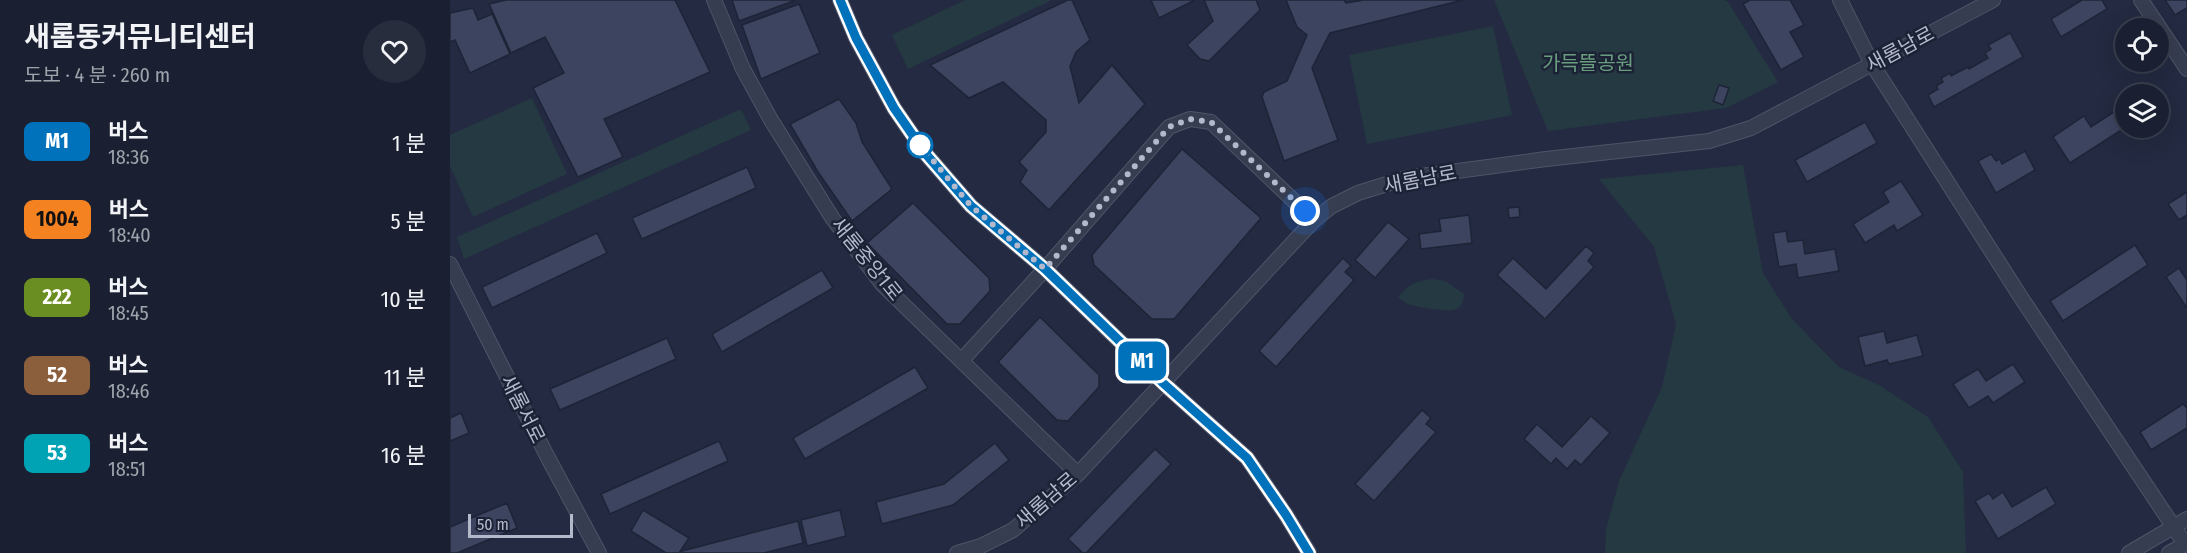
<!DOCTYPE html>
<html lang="ko">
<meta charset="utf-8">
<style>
:root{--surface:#1a2031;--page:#272d3d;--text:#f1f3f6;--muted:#9fa3ab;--line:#383e4d}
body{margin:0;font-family:"Fira Sans Condensed","Noto Sans KR",sans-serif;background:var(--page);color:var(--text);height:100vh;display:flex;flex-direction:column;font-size:22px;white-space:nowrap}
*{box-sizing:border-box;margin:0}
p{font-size:20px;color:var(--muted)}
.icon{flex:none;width:33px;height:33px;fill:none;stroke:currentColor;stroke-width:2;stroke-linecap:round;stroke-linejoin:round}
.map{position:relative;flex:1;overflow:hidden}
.sheet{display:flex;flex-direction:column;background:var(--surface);width:450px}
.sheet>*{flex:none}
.badge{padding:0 12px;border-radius:9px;font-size:21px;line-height:39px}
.controls{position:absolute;left:1665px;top:18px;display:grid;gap:12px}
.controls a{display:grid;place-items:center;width:54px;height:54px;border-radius:50%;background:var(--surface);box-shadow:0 6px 24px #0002,0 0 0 2px var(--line);font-size:30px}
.scale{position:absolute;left:18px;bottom:15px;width:105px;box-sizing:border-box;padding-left:6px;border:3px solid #b3b8cb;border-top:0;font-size:16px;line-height:21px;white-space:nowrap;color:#b3b8cb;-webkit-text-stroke:4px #1c2235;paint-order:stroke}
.you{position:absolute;width:30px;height:30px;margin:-15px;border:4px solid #fff;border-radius:50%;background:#1a73e8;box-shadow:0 0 0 9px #1a73e833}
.map>.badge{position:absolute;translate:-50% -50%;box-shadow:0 0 0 3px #fff}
.round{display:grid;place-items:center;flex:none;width:63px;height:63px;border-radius:32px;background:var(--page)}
.overview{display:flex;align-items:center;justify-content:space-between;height:102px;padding:0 24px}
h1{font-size:28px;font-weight:700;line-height:45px}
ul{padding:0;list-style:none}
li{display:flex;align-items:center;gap:18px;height:78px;padding:0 24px}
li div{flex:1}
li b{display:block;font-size:22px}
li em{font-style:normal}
li .badge{min-width:66px;font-weight:700;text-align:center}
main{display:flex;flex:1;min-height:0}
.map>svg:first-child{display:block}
</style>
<main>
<section class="sheet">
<div class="overview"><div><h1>새롬동커뮤니티센터</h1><p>도보 · 4 분 · 260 m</p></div><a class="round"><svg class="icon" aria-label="heart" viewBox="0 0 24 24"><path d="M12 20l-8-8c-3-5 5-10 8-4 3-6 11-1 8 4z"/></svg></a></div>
<ul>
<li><span class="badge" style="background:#0072bc;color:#fff">M1</span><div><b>버스</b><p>18:36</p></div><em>1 분</em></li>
<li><span class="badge" style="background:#f58220;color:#111">1004</span><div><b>버스</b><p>18:40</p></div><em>5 분</em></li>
<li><span class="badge" style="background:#6b8e23;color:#fff">222</span><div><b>버스</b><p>18:45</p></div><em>10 분</em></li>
<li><span class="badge" style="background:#8b5e3c;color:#fff">52</span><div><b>버스</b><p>18:46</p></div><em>11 분</em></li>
<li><span class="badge" style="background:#00a3b4;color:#fff">53</span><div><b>버스</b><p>18:51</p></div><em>16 분</em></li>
</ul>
</section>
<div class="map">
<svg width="1737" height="553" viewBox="0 0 1737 553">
<rect width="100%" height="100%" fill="#232a41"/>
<g fill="#253942">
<path d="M 515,0 L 602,0 L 458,69 L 442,35 Z"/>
<path d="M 1044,0 L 1274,0 L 1278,2 L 1328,82 L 1276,108 L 1098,131 Z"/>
<path d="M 1043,26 L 1062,115 L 917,144 L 899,55 Z"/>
<path d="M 82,98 L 117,174 L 23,217 L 0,166 L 0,135 Z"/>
<path d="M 291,109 L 301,130 L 14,259 L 7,237 Z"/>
<path d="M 1293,165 L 1313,273 L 1342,319 L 1389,367 L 1429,385 L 1478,417 L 1513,472 L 1516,553 L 1155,553 L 1156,529 L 1169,481 L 1212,387 L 1226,324 L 1204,247 L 1149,179 Z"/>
<path d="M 983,279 L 995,281 L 1014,294 C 1014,301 1011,308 1004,310 C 997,312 963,307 956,303 C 953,301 951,299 948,297 C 959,284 967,280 983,279 Z"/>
</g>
<g fill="#3c445f" stroke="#1e2437" stroke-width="1.5">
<path d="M 56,0 L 225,0 L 260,72 L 154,119 L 173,157 L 128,177 L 83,88 L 114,73 L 95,37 L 61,53 L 39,4 Z"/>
<path d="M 282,0 L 346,0 L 289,21 Z"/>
<path d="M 618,0 L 622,0 L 640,40 L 626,52 L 620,66 L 629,103 L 662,65 L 695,104 L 599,210 L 570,182 L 577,170 L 569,162 L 596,132 L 596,120 L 553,82 L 519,98 L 480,65 Z"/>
<path d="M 701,0 L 745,0 L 709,18 Z"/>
<path d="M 754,0 L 806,0 L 810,10 L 759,61 L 750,59 L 737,45 L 763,21 Z"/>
<path d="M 836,0 L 894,0 L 896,3 L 914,0 L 1013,0 L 880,33 L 862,68 L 888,140 L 834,161 L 812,97 L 814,92 L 837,81 L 857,35 L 847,27 Z"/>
<path d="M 1300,0 L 1340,0 L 1354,25 L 1340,32 L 1354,57 L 1331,70 L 1293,4 Z"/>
<path d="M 1632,0 L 1652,0 L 1657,9 L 1611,37 L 1601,19 Z"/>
<path d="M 1715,0 L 1737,0 L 1737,8 L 1725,15 Z"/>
<path d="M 349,4 L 370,53 L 311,79 L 292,25 Z"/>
<path d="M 23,8 L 28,20 L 42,14 L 60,54 L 20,73 L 5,40 L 0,42 L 0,13 Z"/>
<path d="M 1560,33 L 1573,57 L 1484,107 L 1478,95 L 1488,89 L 1486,86 L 1493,82 L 1491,78 L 1500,73 L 1501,76 L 1518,67 L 1519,69 L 1538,58 L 1535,53 L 1541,49 L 1538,45 Z"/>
<path d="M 1269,85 L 1279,88 L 1273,105 L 1263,101 Z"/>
<path d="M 1704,86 L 1715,102 L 1708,106 L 1708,94 L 1691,94 Z"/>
<path d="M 389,99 L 406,123 L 412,142 L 442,189 L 402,221 L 368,172 L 340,124 Z"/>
<path d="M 1676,104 L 1676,127 L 1620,163 L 1603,137 L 1634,116 L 1641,127 Z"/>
<path d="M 1415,122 L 1427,143 L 1357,182 L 1345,160 Z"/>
<path d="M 732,149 L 811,218 L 724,319 L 702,319 L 644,265 L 642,255 Z"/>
<path d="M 1575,151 L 1585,170 L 1546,193 L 1528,161 L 1541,154 L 1546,161 L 1550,159 L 1552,164 Z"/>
<path d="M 297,167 L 306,188 L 192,239 L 182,218 Z"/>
<path d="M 1451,181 L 1473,215 L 1447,231 L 1444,225 L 1415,243 L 1403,224 L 1439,202 L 1433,192 Z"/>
<path d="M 1737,192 L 1737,215 L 1729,220 L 1718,204 Z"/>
<path d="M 463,203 L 539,278 L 540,291 L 510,324 L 497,324 L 417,243 Z"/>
<path d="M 1069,207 L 1070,217 L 1059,218 L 1058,208 Z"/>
<path d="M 1019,215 L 1022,243 L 971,249 L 969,234 L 991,231 L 989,219 Z"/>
<path d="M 938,222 L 959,239 L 925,278 L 905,260 Z"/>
<path d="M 1336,231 L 1338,242 L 1353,240 L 1355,254 L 1385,249 L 1389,271 L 1348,278 L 1346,264 L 1329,267 L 1323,233 Z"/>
<path d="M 147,233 L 157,253 L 42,308 L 32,287 Z"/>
<path d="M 1685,245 L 1698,265 L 1613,321 L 1600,301 Z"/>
<path d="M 1136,246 L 1144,253 L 1138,261 L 1144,267 L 1095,319 L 1047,275 L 1063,258 L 1096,289 Z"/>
<path d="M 893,258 L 901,266 L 895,272 L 904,280 L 826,367 L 809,351 Z"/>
<path d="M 1729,268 L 1737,280 L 1737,308 L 1716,277 Z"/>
<path d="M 372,270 L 383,288 L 272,352 L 262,334 Z"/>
<path d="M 590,317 L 649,375 L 649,387 L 618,421 L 607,420 L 548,362 Z"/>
<path d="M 1434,331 L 1437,343 L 1467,335 L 1473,356 L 1439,364 L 1437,360 L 1415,366 L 1408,337 Z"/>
<path d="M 217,338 L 226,359 L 110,410 L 100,389 Z"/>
<path d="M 1563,364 L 1575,382 L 1543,403 L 1538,396 L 1519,408 L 1503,384 L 1528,369 L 1536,381 Z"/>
<path d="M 465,367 L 478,388 L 355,459 L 343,438 Z"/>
<path d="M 1733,404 L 1737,408 L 1737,428 L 1701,450 L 1690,432 Z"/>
<path d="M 972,410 L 981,418 L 976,424 L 986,432 L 924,501 L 905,484 Z"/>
<path d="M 11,413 L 19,433 L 0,441 L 0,418 Z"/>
<path d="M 1141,416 L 1160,433 L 1131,465 L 1125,460 L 1117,469 L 1106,458 L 1101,464 L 1074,439 L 1087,424 L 1112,447 Z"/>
<path d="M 269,441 L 278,461 L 160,514 L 151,494 Z"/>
<path d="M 545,443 L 559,460 L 503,505 L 432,524 L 426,502 L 494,484 Z"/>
<path d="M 705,449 L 721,464 L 636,553 L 633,553 L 618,539 Z"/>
<path d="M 1596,487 L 1606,504 L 1548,539 L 1525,501 L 1539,493 L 1543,499 L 1553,492 L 1562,507 Z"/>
<path d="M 57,503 L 67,528 L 7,553 L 0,553 L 0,527 Z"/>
<path d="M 193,510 L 239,538 L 229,553 L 216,553 L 181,531 Z"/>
<path d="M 390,510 L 396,536 L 357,546 L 351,520 Z"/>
<path d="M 348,521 L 353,543 L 314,553 L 233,553 L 232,551 Z"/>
</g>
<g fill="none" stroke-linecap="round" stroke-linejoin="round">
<defs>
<g id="minor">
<path d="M 264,0 L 293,69 L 321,120 L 383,219 L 432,284 L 628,474"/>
<path d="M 390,0 L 406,38 L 444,108 L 475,153 L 521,206 L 595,269 L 713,383 L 797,458 L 836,515 L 859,553"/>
<path d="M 1390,0 L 1422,64 L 1572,299 L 1735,544"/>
<path d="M 1691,0 L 1737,69"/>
<path d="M 0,264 L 96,454 L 149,553"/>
<path d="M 512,360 L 595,269 L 719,127 L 740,119 L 761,122 L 864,220"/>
<path d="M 507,553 L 531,546 L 563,530 L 628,474 L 864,220 L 882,206 L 908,193 L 956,178 L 1096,159 L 1259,141 L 1301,128 L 1543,0"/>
<path d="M 1679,553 L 1737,519"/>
<path d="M 1719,553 L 1737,543"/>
</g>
</defs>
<use href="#minor" stroke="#4f5568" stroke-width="16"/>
<use href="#minor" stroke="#373d50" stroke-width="14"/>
</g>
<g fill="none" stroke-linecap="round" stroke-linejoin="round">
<defs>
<path id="line" d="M 390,0 L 406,38 L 444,108 L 475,153 L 521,206 L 595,269 L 713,383 L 797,458 L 836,515 L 859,553"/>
</defs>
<use href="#line" stroke="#fff" stroke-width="14"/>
<use href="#line" stroke="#0072bc" stroke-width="9"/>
<path stroke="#b3b8cb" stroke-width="6" stroke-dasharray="0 10.8" d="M 470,145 L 521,206 L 595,269 L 719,127 L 740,119 L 761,122 L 855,211"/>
</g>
<circle fill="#fff" stroke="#0072bc" stroke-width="3" cx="470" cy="145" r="12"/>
<g text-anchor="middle" stroke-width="5" stroke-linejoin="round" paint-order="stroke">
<g font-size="20" fill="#b3b8cb" stroke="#1c2235">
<text transform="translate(1450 49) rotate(-28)" y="7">새롬남로</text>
<text transform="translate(970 179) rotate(-11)" y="7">새롬남로</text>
<text transform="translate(417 259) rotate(51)" y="7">새롬중앙1로</text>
<text transform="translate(73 409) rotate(63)" y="7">새롬서로</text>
<text transform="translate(596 500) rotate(-41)" y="7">새롬남로</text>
</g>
<g font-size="20" fill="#699e7e" stroke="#1c2235">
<text x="1138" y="70">가득뜰공원</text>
</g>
</g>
</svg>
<div class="controls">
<a><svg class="icon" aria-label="locate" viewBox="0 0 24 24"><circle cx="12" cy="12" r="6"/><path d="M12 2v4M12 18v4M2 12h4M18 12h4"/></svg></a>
<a><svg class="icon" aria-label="layers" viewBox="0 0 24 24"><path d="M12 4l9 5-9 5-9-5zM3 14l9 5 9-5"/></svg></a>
</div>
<div class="scale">50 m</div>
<div class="you" style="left:855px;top:211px"></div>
<b class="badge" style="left:692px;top:361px;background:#0072bc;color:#fff">M1</b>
</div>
</main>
